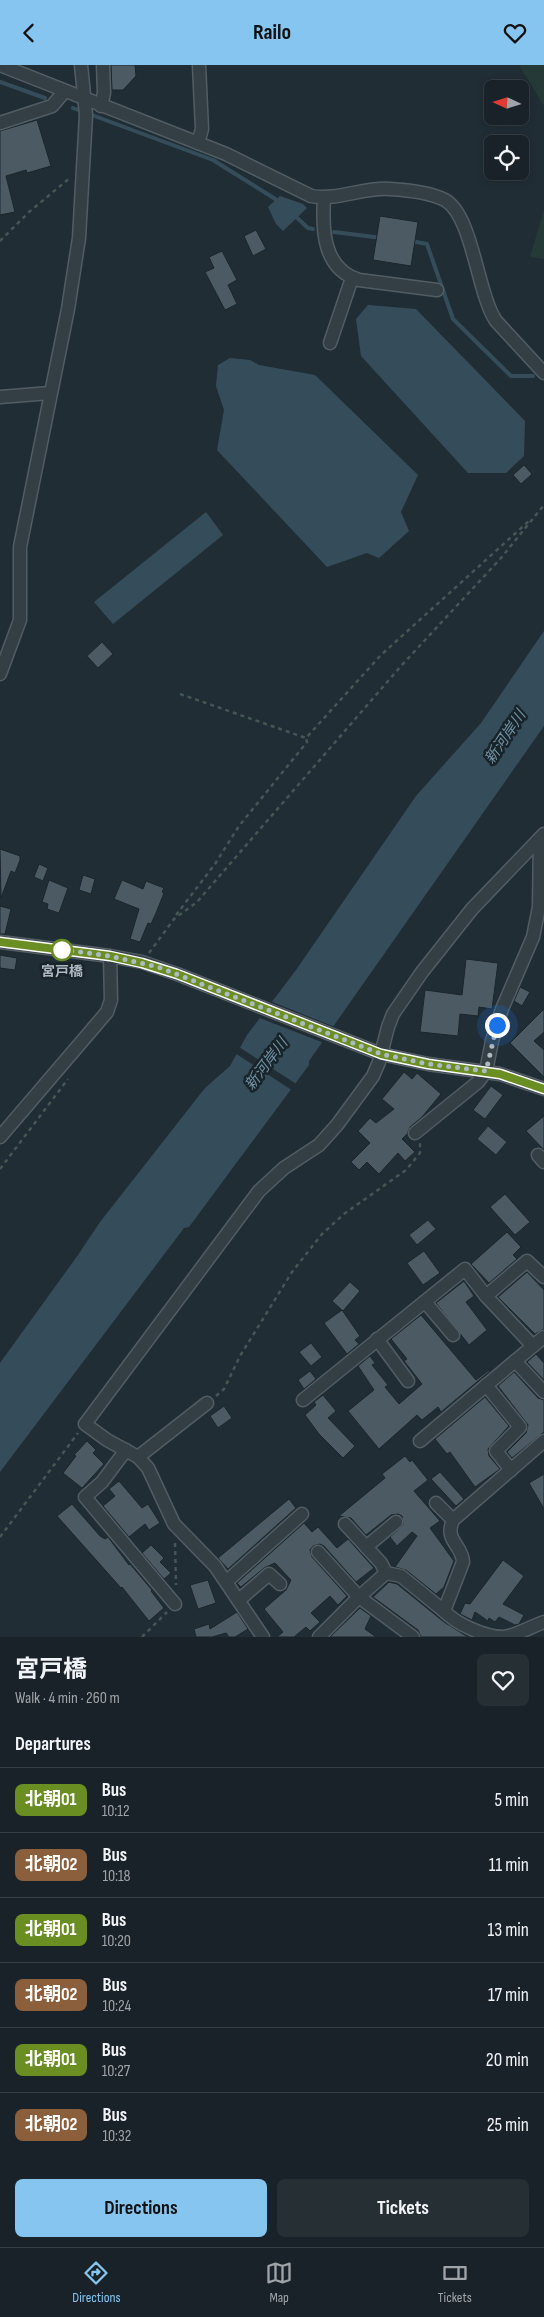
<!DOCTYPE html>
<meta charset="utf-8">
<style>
:root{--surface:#192228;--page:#262f34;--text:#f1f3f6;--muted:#9fa4a8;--line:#373f45;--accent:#85c5f0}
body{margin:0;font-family:"Sofia Sans Condensed","Noto Sans JP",sans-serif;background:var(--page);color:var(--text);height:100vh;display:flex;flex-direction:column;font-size:19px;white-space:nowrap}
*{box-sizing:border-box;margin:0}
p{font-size:16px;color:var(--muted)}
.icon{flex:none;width:28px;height:28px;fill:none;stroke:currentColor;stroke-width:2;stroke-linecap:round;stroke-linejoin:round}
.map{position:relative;height:1572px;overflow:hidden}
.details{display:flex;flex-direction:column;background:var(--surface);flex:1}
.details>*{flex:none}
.badge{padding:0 10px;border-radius:8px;font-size:18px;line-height:32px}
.needle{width:32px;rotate:274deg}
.tools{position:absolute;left:484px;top:15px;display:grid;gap:10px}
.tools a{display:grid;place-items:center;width:45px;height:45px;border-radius:8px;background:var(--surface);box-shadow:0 2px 8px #0003,0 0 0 1px var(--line);font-size:25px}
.you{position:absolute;width:25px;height:25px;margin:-12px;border:4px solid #fff;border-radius:50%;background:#1a73e8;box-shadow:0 0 0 8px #1a73e833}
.map>.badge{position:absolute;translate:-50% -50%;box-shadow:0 0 0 2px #fff}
h2{padding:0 15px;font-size:19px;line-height:45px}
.round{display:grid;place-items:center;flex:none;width:52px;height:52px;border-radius:8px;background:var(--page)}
.summary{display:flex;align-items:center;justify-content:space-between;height:85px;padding:0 15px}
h1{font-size:24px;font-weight:700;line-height:38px}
.cta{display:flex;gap:10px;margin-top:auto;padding:10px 15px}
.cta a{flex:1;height:58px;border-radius:8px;background:var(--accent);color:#111;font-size:20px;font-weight:700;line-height:58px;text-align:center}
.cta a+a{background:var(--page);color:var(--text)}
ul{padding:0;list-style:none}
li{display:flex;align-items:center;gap:15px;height:65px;padding:0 15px;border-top:1px solid var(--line)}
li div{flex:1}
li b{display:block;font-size:19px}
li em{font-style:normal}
li .badge{min-width:55px;font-weight:700;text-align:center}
header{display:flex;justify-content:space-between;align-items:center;height:65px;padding:0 15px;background:var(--accent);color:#111;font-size:22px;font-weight:700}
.dock{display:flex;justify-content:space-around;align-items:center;height:70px;border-top:1px solid var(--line);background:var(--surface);font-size:14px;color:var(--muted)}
.dock a{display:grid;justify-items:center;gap:2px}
.dock .active{color:var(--accent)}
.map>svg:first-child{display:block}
</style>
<header><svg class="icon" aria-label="back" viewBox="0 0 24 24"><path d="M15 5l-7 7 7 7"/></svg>Railo<svg class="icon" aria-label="heart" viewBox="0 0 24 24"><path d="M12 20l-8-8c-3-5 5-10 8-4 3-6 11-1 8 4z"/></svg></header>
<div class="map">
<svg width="544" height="1572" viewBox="0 0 544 1572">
<rect width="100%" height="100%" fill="#212d35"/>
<g fill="#253a36">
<path d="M 521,0 L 544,0 L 544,41 L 520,2 Z"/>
<path d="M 544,145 L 544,194 L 530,192 Z"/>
</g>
<g fill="#354d5b">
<path d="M 280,131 L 303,139 L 307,143 L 283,166 L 276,159 L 268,142 Z"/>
<path d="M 368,240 L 416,244 L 525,356 L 524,391 L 506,408 L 468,408 L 361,291 L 356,254 Z"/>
<path d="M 230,293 L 250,295 L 259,300 L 315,310 L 418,410 L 401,447 L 409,466 L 379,493 L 367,488 L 327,502 L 217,385 L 224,345 L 216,321 L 218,300 Z"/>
<path d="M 206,447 L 223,470 L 113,559 L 94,537 Z"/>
<path d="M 544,566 L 544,661 L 309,996 L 309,1000 L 189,1162 L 184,1163 L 0,1407 L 0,1298 L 78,1190 L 100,1157 L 205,1023 L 230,1001 L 247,970 L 296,905 L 416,731 L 481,658 Z"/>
</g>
<g fill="#212d35">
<path d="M 270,936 L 335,962 L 324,978 L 257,952 Z"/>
<path d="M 239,982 L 298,1020 L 293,1026 L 235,988 Z"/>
</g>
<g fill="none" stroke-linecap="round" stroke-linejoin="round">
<g stroke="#354d5b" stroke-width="4">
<path d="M 0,17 L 45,33"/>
<path d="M 73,43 L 213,95 L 280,137"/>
<path d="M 294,150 L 308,163 L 313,164"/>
<path d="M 334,167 L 382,173"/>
<path d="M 411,176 L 427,179 L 453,254 L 511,311 L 533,311"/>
</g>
</g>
<g fill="#4c5a63" stroke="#1b262c">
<path d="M 111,0 L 135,0 L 136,11 L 123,25 L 112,25 Z"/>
<path d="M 37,55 L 51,101 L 27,108 L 26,105 L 6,111 L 15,147 L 0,150 L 0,66 Z"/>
<path d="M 380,151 L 418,157 L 411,201 L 373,195 Z"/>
<path d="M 256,165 L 266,184 L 253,191 L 244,171 Z"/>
<path d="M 222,186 L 237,215 L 228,220 L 237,239 L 225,245 L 205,207 L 214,203 L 209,192 Z"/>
<path d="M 524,400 L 532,409 L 521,419 L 513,410 Z"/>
<path d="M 102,577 L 113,589 L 98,603 L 87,591 Z"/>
<path d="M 0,784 L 20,791 L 20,795 L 15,808 L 11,806 L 1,833 Z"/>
<path d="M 39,799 L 48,803 L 43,816 L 34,812 Z"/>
<path d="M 83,810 L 95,814 L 91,829 L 79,825 Z"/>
<path d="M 49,815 L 68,823 L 59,848 L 47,844 L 48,839 L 42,837 Z"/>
<path d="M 122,815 L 143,824 L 146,816 L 164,823 L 162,827 L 164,828 L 156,848 L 151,859 L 148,858 L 140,877 L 130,874 L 139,844 L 114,834 Z"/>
<path d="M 0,841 L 11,844 L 5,869 L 0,869 Z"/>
<path d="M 0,890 L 17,893 L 15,905 L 0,903 Z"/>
<path d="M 466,894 L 498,898 L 492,944 L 479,942 L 478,951 L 460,949 L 458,971 L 420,967 L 425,925 L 462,930 Z"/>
<path d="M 520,922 L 530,927 L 522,941 L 514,936 Z"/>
<path d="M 544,944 L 544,967 L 534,976 L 544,985 L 544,1012 L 510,978 Z"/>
<path d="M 404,1007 L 412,1014 L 417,1008 L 441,1029 L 422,1052 L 410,1062 L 407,1069 L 402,1074 L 415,1087 L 405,1096 L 398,1088 L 379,1109 L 367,1097 L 359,1105 L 351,1097 L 370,1078 L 358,1066 L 370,1053 L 376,1058 L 394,1044 L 382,1034 Z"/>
<path d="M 491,1021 L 503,1030 L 485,1054 L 473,1045 Z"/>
<path d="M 544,1051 L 544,1085 L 526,1066 Z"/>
<path d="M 488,1061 L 507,1077 L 496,1090 L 477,1074 Z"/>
<path d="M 505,1129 L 530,1157 L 515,1170 L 490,1142 Z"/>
<path d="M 428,1155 L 436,1164 L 417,1180 L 409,1170 Z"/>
<path d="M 507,1167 L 521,1182 L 513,1190 L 517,1194 L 489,1218 L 471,1199 Z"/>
<path d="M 424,1186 L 440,1208 L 423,1220 L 407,1198 Z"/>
<path d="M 527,1207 L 544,1225 L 544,1264 L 535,1269 L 498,1232 Z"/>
<path d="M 464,1216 L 474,1231 L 466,1237 L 487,1265 L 469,1280 L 436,1238 Z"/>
<path d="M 350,1217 L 360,1226 L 343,1246 L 332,1236 Z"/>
<path d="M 342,1245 L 360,1271 L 355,1275 L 359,1279 L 347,1289 L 324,1258 Z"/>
<path d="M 421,1250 L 476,1315 L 489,1305 L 490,1306 L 441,1347 L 438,1342 L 422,1355 L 417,1350 L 379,1384 L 348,1346 L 374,1325 L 358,1301 L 370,1291 L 375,1298 L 372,1300 L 388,1320 L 385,1322 L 399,1339 L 422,1319 L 404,1296 L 407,1294 L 391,1274 Z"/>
<path d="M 311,1278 L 322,1292 L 311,1301 L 299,1287 Z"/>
<path d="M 536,1289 L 544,1298 L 544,1315 L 527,1297 Z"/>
<path d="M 310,1306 L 316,1314 L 304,1324 L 298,1315 Z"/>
<path d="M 514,1307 L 538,1333 L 544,1335 L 544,1367 L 512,1393 L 507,1387 L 526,1368 L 528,1360 L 498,1321 Z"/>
<path d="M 323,1330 L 336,1346 L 328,1353 L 355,1381 L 343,1393 L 319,1369 L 305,1350 L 316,1340 L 314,1337 Z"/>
<path d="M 485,1332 L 509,1361 L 488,1384 L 489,1391 L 500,1404 L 475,1422 L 450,1387 L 447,1389 L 435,1374 Z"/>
<path d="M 224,1341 L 232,1353 L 218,1363 L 210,1351 Z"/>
<path d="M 87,1376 L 96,1385 L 93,1388 L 104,1399 L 82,1423 L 63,1408 L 76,1391 L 74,1390 Z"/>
<path d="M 405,1391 L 410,1397 L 412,1395 L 428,1415 L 414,1426 L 440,1456 L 430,1463 L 454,1496 L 444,1522 L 436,1529 L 406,1505 L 395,1502 L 417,1471 L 412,1467 L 397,1481 L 390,1472 L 403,1460 L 402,1451 L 398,1449 L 391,1450 L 366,1470 L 351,1453 L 339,1451 L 385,1413 L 382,1409 Z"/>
<path d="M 440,1407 L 464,1434 L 456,1441 L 431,1414 Z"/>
<path d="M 544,1409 L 544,1444 L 529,1418 Z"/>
<path d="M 119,1416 L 142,1443 L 148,1439 L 160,1458 L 149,1465 L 145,1459 L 129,1472 L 103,1441 L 115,1431 L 109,1424 Z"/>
<path d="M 289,1434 L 296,1443 L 228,1504 L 218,1493 Z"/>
<path d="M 72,1439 L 100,1471 L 105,1474 L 108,1472 L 129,1500 L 130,1499 L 152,1525 L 151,1526 L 164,1543 L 149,1556 L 122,1522 L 121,1523 L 57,1451 Z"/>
<path d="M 304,1458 L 312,1467 L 318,1462 L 337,1483 L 348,1474 L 374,1503 L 356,1517 L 324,1481 L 320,1479 L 313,1481 L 310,1485 L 312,1492 L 347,1531 L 338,1540 L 330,1531 L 311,1548 L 320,1557 L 310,1566 L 306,1562 L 294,1572 L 277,1572 L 283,1567 L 264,1544 L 286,1525 L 291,1515 L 275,1498 L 264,1503 L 241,1522 L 237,1518 Z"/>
<path d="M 151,1480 L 164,1493 L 160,1497 L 171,1508 L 164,1514 L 142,1488 Z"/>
<path d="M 503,1495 L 524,1511 L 503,1539 L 524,1550 L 519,1559 L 515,1560 L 499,1552 L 495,1557 L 489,1553 L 488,1556 L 475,1547 L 472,1555 L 460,1549 L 465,1538 L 470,1539 Z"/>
<path d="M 208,1515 L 216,1538 L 198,1544 L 190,1520 Z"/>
<path d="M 389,1517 L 397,1519 L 444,1557 L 468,1572 L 421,1572 L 418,1565 L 373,1532 Z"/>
<path d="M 360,1543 L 371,1551 L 365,1564 L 376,1572 L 330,1572 Z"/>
<path d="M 237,1547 L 248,1564 L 235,1572 L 229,1572 L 226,1568 L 212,1572 L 196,1572 L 194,1564 L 209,1559 L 210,1564 Z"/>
</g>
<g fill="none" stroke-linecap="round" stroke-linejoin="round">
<defs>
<g id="minor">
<path d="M 0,0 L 226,89 L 311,131 C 337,136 363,122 390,124 C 408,125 429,127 445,135 C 473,151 477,228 496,256 L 544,308"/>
<path d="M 101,41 L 104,28 L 103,0"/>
<path d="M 0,58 L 52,41 L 64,27"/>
<path d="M 198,78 L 202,64 L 199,0"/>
<path d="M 324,134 C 322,165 323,204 359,215 L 437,225"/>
<path d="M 330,278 L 352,213"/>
<path d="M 0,332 L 50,328"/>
<path d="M 0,609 L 20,555 L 20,482 L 68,244 L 79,173 L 86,50 L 81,0"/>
<path d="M 0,877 L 110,891 L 142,897 L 177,909 L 381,989 L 428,999 L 500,1009 L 544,1024"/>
<path d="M 415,1068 L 478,1017 L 486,1006 L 492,976 L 502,944 L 533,872 L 539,842 L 540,773"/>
<path d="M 0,1072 L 107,947 L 111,935 L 110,891"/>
<path d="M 538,1090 L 544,1097"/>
<path d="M 486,1231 L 527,1196 L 544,1212"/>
<path d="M 426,1238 L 453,1270"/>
<path d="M 377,1274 L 408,1316"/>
<path d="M 515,1296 L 544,1327"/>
<path d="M 486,1320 L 520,1362 L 496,1386 L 511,1405"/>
<path d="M 303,1335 L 465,1204 L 486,1231 L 533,1281 L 544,1272"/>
<path d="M 420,1376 L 533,1281"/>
<path d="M 126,1385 L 102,1417 L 85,1432 L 175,1539"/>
<path d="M 138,1392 L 207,1338"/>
<path d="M 436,1438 L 453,1455"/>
<path d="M 345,1459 L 381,1498 L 386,1508"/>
<path d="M 366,1482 L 396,1457"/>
<path d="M 318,1487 L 359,1532 L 413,1572"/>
<path d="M 226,1517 L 302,1449"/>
<path d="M 239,1535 L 269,1509 L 280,1519"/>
<path d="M 444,1546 C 456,1559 485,1572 503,1572 C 516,1571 532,1561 544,1557"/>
<path d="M 263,1572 L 215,1501 L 174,1459 L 148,1403 L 138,1392 L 107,1375 L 85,1359 L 259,1126 L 284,1103 L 319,1080 L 337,1060 L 373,1011 L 379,997 L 388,962 L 393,949 L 422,907 L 472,844 L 544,769"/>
<path d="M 319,1572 L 359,1532 L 386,1508 L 401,1511 L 444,1546 L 463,1497 C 462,1479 444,1476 453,1455 L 544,1376"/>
</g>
</defs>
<use href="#minor" stroke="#515d63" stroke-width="15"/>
<g stroke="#445755" stroke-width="2.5" stroke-dasharray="4 4" stroke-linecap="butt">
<path d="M 0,176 L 29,147 L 71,112"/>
<path d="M 180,629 L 306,673 L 381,590 L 530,455"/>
<path d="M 176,850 L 215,799 L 239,761 L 307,677 L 306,673"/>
<path d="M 149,888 L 174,854 L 197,837 L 401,601 L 501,493 L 544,440"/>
<path d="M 0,1104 L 68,1014"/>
<path d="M 216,1331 L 224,1324 L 240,1291 L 292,1207 L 322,1169 L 344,1149 L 406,1105 L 420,1088 L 420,1078"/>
<path d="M 0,1472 L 78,1368"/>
<path d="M 175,1478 L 176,1520"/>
<path d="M 142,1572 L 167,1547"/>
</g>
<use href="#minor" stroke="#343f45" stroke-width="12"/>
</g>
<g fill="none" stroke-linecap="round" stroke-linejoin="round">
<defs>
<path id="line" d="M 0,877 L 110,891 L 142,898 L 177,909 L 381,989 L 428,999 L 500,1009 L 544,1024"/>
</defs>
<use href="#line" stroke="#fff" stroke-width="11"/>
<use href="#line" stroke="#6b8e23" stroke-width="8"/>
<path stroke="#aebac2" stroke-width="5" stroke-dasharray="0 9" d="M 62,885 L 58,884 L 110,891 L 158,902 L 381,989 L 428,999 L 486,1006 L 497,960"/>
</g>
<circle fill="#fff" stroke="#6b8e23" stroke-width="2.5" cx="62" cy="885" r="10"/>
<g text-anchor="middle" stroke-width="5" stroke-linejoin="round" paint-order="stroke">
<g font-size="14" font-weight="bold" fill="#aebac2" stroke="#19242a">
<text x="62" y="911">宮戸橋</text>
</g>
<g font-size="15" font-style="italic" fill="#7092a5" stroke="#19242a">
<text transform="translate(505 672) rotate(-56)" y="5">新河岸川</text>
<text transform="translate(266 999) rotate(-53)" y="5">新河岸川</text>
</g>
</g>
</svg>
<div class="tools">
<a><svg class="needle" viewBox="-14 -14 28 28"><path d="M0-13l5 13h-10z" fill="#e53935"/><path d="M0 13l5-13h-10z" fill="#9fa4a8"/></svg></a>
<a><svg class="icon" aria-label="locate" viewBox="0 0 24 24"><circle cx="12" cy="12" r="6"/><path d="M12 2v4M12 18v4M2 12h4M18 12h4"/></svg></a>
</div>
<div class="you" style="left:497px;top:960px"></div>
</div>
<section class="details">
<div class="summary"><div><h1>宮戸橋</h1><p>Walk · 4 min · 260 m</p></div><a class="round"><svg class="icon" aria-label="heart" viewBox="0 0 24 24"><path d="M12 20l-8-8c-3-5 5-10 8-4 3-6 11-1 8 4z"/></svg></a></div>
<h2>Departures</h2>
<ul>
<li><span class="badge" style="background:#6b8e23;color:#fff">北朝01</span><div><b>Bus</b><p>10:12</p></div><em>5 min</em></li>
<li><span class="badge" style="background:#8b5e3c;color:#fff">北朝02</span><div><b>Bus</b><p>10:18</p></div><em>11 min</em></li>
<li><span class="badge" style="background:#6b8e23;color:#fff">北朝01</span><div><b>Bus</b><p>10:20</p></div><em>13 min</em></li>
<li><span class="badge" style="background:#8b5e3c;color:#fff">北朝02</span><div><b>Bus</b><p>10:24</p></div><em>17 min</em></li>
<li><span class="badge" style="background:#6b8e23;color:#fff">北朝01</span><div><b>Bus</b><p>10:27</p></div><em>20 min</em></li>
<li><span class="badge" style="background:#8b5e3c;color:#fff">北朝02</span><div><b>Bus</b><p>10:32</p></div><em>25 min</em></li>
</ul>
<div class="cta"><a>Directions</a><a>Tickets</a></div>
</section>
<nav class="dock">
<a class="active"><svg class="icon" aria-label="directions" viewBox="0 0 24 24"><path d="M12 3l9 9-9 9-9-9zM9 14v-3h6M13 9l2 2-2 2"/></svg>Directions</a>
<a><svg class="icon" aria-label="map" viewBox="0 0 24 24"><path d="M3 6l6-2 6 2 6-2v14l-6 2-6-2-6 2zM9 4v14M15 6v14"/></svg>Map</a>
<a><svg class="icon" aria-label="tickets" viewBox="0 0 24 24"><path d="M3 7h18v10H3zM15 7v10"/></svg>Tickets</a>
</nav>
